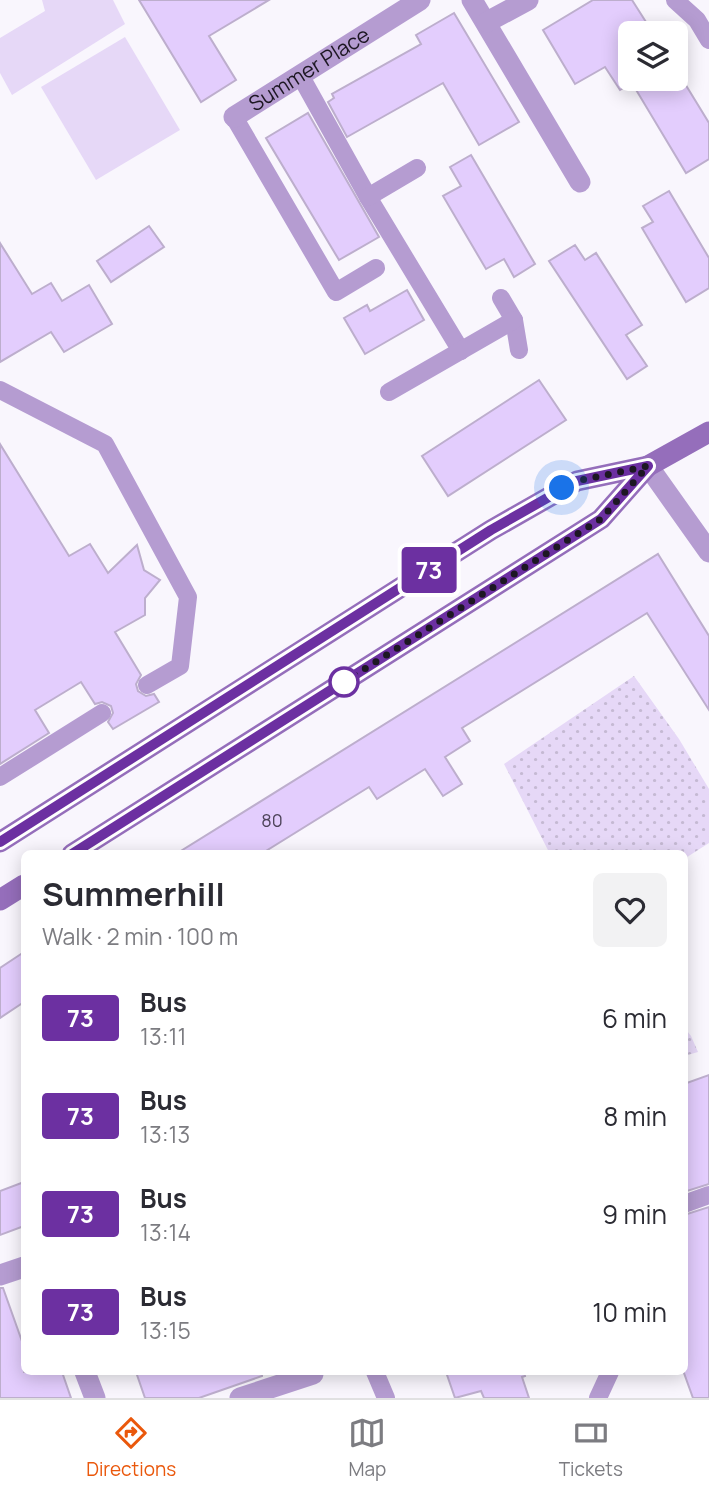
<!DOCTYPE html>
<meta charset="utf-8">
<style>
:root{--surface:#fff;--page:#f2f2f3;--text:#2b2b33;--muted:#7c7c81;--line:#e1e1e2;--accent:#ea580c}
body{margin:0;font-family:Manrope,sans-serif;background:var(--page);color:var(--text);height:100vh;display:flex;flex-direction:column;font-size:26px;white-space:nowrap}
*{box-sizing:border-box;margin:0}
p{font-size:23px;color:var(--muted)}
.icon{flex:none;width:38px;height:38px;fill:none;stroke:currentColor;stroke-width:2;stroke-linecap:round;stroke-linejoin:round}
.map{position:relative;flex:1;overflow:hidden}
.drawer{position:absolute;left:21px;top:850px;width:667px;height:525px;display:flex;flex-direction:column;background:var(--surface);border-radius:10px;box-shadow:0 4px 18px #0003}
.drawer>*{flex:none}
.badge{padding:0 14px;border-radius:5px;font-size:24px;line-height:46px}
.fabs{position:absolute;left:618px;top:21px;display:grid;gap:14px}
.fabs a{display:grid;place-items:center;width:70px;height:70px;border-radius:10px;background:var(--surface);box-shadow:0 4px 18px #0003;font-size:35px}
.you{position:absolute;width:35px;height:35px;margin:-18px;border:5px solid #fff;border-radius:50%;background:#1a73e8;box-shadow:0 0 0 10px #1a73e833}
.map>.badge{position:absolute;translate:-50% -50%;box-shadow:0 0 0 4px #fff}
.round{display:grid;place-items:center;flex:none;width:74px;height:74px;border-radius:10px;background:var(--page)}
.summary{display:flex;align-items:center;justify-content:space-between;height:119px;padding:0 21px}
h1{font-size:33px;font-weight:700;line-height:52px}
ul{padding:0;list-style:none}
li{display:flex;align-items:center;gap:21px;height:98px;padding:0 21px}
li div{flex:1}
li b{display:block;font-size:26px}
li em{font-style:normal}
li .badge{min-width:77px;font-weight:700;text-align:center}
.tab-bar{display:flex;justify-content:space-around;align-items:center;height:98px;border-top:2px solid var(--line);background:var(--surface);font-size:19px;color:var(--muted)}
.tab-bar a{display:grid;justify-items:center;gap:4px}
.tab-bar .active{color:var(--accent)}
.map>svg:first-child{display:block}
</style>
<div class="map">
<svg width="709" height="1398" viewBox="0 0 709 1398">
<defs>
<pattern id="garden-dots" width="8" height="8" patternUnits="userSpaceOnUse" patternTransform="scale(1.75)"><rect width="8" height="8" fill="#e6d8f7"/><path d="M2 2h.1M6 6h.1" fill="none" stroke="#c5b9d3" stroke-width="1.8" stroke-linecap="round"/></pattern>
</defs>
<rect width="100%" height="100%" fill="#f9f6fd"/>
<g fill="#e6d8f7">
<path d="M 42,0 L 113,0 L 125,24 L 12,95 L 0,73 L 0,38 L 45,11 Z"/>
<path d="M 125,37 L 180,130 L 96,180 L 41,87 Z"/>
</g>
<g fill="url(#garden-dots)">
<path d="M 634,676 L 679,739 L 709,789 L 709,843 L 684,859 L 684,854 L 550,854 L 504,764 Z"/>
<path d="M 684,1027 L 691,1036 L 698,1052 L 684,1056 Z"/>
</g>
<g fill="#e3cdfd" stroke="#bdaecd" stroke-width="2">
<path d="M 139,0 L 269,0 L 209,36 L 236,80 L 201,102 Z"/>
<path d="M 593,0 L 632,0 L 653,33 L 630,33 L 630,79 L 676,79 L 676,69 L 709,123 L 709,159 L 686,173 L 632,83 L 620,90 L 605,67 L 575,84 L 543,30 Z"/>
<path d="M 454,13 L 519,122 L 479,145 L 443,83 L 347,137 L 328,102 L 334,98 L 332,94 L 421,44 L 416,35 Z"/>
<path d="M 308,113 L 379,237 L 339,260 L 266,138 Z"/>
<path d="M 471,155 L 535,264 L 514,277 L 504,259 L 486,269 L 443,196 L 461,186 L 450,167 Z"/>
<path d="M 669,191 L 709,258 L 709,288 L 686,302 L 642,228 L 653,222 L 643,206 Z"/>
<path d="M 149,226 L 164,247 L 111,282 L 97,261 Z"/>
<path d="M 0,243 L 32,294 L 51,283 L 62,301 L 89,285 L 112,324 L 64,352 L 51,332 L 0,362 Z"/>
<path d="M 575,245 L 585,260 L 596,253 L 642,325 L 626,335 L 647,366 L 627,379 L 549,261 Z"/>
<path d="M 407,290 L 424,320 L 365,354 L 344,318 L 367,305 L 370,311 Z"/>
<path d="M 539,380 L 566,420 L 448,496 L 422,456 Z"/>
<path d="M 0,444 L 69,556 L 90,544 L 108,573 L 137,545 L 144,570 L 160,580 L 145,598 L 145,615 L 115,632 L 141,675 L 136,684 L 138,691 L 146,696 L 154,694 L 159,702 L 113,729 L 108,722 L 113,713 L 111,706 L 102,702 L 95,704 L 81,682 L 35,710 L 49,733 L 0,764 Z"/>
<path d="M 658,554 L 709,636 L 709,710 L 647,613 L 462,728 L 470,741 L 445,757 L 462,784 L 443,796 L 425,769 L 377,799 L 369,787 L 261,854 L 176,854 Z"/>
<path d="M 24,952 L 24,1002 L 0,1018 L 0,968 Z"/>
<path d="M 709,1075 L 709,1184 L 684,1192 L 684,1084 Z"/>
<path d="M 24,1182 L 24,1226 L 0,1235 L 0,1191 Z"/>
<path d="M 709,1207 L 709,1398 L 693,1398 L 684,1373 L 684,1215 Z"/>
<path d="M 0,1288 L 3,1288 L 24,1347 L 24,1372 L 62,1372 L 71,1398 L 0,1398 Z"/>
<path d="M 136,1372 L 262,1372 L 262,1376 L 199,1398 L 145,1398 Z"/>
<path d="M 446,1372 L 524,1372 L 525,1376 L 522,1377 L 529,1398 L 484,1398 L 481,1391 L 455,1398 Z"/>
</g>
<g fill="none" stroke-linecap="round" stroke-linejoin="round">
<g stroke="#b59cd1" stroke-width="18">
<path d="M 675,0 L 697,20 L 709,40"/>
<path d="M 300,75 L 368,197 L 461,351"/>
<path d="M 234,117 L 336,292 L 376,268"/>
<path d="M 368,197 L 417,168"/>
<path d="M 501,298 L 514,320 L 519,350"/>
<path d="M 0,390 L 105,444 L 188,597 L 180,666 L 147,685"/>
<path d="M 389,392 L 514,320"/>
<path d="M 0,777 L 102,713"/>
<path d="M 684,1204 L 709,1195"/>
<path d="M 375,1372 L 386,1398"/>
<path d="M 598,1398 L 610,1372"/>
</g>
<g stroke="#b59cd1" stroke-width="21">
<path d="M 472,0 L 580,182"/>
<path d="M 487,22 L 528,0"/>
<path id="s1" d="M 234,117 L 420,0"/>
<path d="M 648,466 L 709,552"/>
<path d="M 0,1275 L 24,1267"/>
<path d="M 85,1372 L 95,1398"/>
<path d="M 240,1398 L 313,1374"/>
</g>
<g stroke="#956ebb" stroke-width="21">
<path d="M 0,842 L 491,530 L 577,481 L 648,466 L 709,432"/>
<path d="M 72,854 L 601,519 L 648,466"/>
<path d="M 0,900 L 24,885"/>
</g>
</g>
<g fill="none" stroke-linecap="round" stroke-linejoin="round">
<defs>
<path id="line" d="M 0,842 L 491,530 L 577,481 L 648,466 L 601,519 L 72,854"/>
</defs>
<use href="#line" stroke="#fff" stroke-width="16"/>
<use href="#line" stroke="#6c30a1" stroke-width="10"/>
<path stroke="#1d1723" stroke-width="7" stroke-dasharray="0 12.6" d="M 344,682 L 601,519 L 648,466 L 577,481 L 562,488"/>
</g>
<circle fill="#fff" stroke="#6c30a1" stroke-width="3.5" cx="344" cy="682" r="14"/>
<g text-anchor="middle" stroke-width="5" stroke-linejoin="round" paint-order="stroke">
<g font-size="18" fill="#4e445a">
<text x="272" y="827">80</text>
</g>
<g font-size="21" fill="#1d1723" stroke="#fff">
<text dy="7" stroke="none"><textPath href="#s1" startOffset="89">Summer Place</textPath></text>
</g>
</g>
</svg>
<div class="fabs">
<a><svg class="icon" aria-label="layers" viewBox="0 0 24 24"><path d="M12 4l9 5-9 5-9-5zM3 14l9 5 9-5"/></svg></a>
</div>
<div class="you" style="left:562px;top:488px"></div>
<b class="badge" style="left:429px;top:570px;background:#6c30a1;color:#fff">73</b>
<section class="drawer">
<div class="summary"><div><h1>Summerhill</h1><p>Walk · 2 min · 100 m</p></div><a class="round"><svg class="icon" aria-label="heart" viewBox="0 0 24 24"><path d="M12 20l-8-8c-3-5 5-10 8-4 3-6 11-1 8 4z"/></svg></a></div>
<ul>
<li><span class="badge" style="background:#6c30a1;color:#fff">73</span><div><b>Bus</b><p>13:11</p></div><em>6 min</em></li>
<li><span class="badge" style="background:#6c30a1;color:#fff">73</span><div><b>Bus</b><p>13:13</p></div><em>8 min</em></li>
<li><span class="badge" style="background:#6c30a1;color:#fff">73</span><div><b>Bus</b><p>13:14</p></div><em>9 min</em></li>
<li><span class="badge" style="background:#6c30a1;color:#fff">73</span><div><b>Bus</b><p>13:15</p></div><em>10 min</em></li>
</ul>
</section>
</div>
<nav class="tab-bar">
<a class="active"><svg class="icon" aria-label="directions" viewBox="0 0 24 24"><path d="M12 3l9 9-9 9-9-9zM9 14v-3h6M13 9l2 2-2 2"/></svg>Directions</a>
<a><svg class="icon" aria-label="map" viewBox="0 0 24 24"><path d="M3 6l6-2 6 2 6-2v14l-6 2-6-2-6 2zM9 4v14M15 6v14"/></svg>Map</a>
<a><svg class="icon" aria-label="tickets" viewBox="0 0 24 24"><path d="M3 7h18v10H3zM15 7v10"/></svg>Tickets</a>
</nav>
